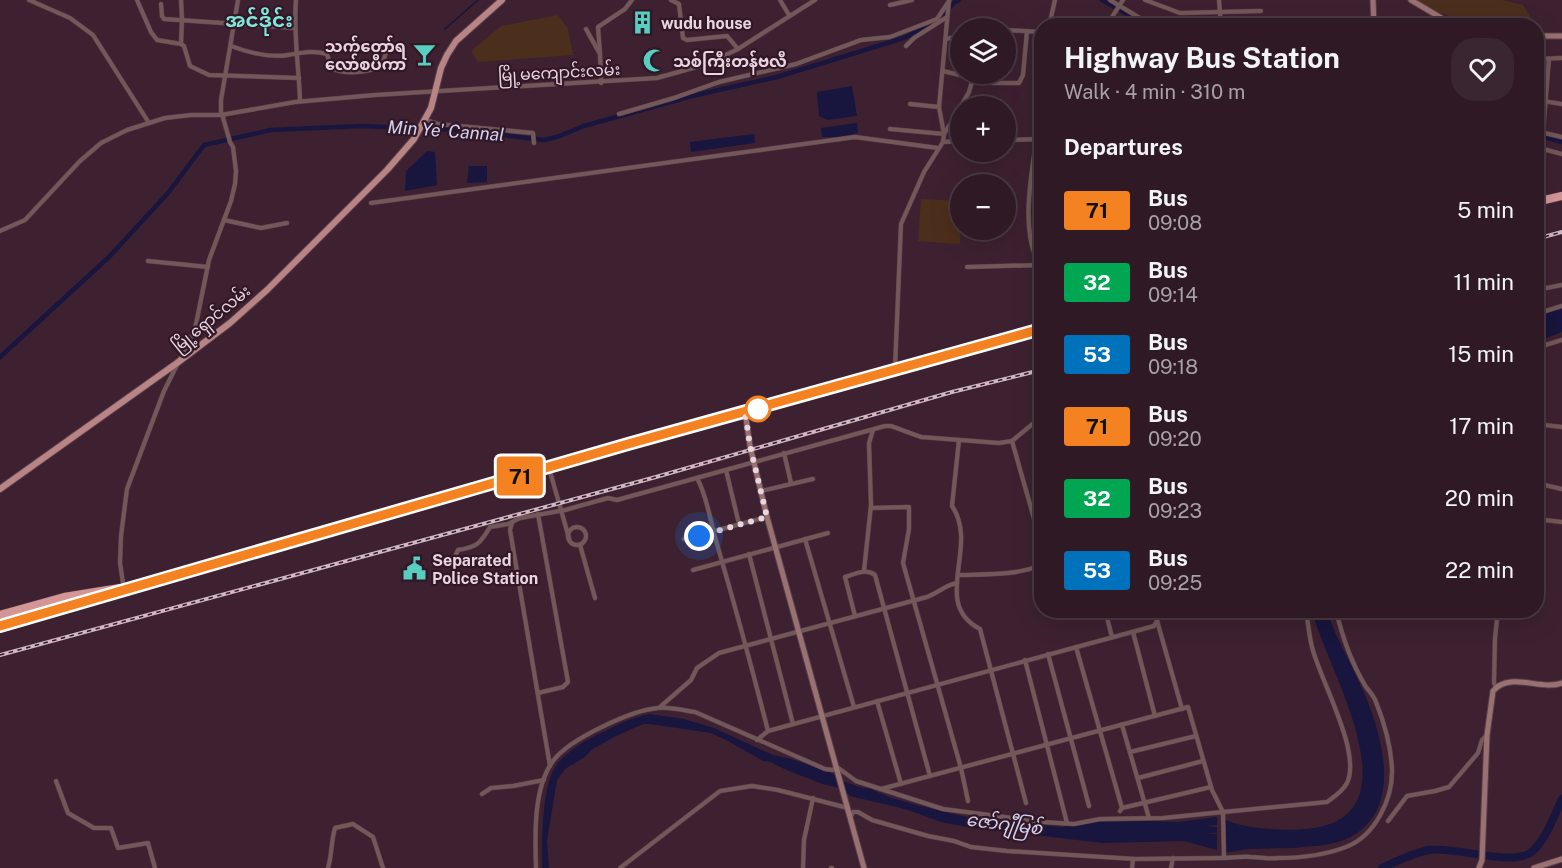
<!DOCTYPE html>
<meta charset="utf-8">
<style>
:root{--surface:#2e1924;--page:#3a2631;--text:#f1f3f6;--muted:#a7a0a6;--line:#493841}
body{margin:0;font-family:"Public Sans","Noto Sans Myanmar",sans-serif;background:var(--page);color:var(--text);height:100vh;display:flex;flex-direction:column;font-size:22px;white-space:nowrap}
*{box-sizing:border-box;margin:0}
p{font-size:20px;color:var(--muted)}
.icon{flex:none;width:33px;height:33px;fill:none;stroke:currentColor;stroke-width:2;stroke-linecap:round;stroke-linejoin:round}
.map{position:relative;flex:1;overflow:hidden}
.sheet{position:absolute;left:1034px;top:18px;width:510px;height:600px;display:flex;flex-direction:column;background:var(--surface);border-radius:24px;box-shadow:0 6px 24px #0002,0 0 0 2px var(--line)}
.sheet>*{flex:none}
.badge{padding:0 12px;border-radius:4px;font-size:21px;line-height:39px}
.fabs{position:absolute;left:950px;top:18px;display:grid;gap:12px}
.fabs a{display:grid;place-items:center;width:66px;height:66px;border-radius:50%;background:var(--surface);box-shadow:0 6px 24px #0002,0 0 0 2px var(--line);font-size:30px}
.you{position:absolute;width:30px;height:30px;margin:-15px;border:4px solid #fff;border-radius:50%;background:#1a73e8;box-shadow:0 0 0 9px #1a73e833}
.map>.badge{position:absolute;translate:-50% -50%;box-shadow:0 0 0 3px #fff}
h2{padding:0 30px;font-size:22px;line-height:54px}
.round{display:grid;place-items:center;flex:none;width:63px;height:63px;border-radius:24px;background:var(--page)}
.head{display:flex;align-items:center;justify-content:space-between;height:102px;padding:0 30px}
h1{font-size:28px;font-weight:700;line-height:45px}
ul{padding:0;list-style:none}
li{display:flex;align-items:center;gap:18px;height:72px;padding:0 30px}
li div{flex:1}
li b{display:block;font-size:22px}
li em{font-style:normal}
li .badge{min-width:66px;font-weight:700;text-align:center}
.map>svg:first-child{display:block}
</style>
<div class="map">
<svg width="1562" height="868" viewBox="0 0 1562 868">
<rect width="100%" height="100%" fill="#3d2130"/>
<g fill="#4c2e1c">
<path d="M 1413,0 L 1502,0 L 1523,5 L 1535,25 L 1474,25 L 1417,4 Z"/>
<path d="M 558,15 L 568,29 L 573,55 L 478,62 L 471,51 L 501,26 Z"/>
<path d="M 921,199 L 960,201 L 960,244 L 918,241 Z"/>
</g>
<g fill="#18153e">
<path d="M 852,86 L 857,116 L 827,120 L 819,116 L 817,92 Z"/>
<path d="M 857,123 L 858,133 L 840,137 L 822,137 L 821,128 Z"/>
<path d="M 754,134 L 755,143 L 691,152 L 690,142 Z"/>
<path d="M 427,151 L 435,152 L 437,185 L 405,191 L 406,171 Z"/>
<path d="M 469,166 L 487,166 L 487,182 L 467,183 Z"/>
<path d="M 1562,308 L 1562,332 L 1536,342 L 1536,317 Z"/>
<path d="M 1312,611 L 1327,611 C 1335,637 1350,660 1361,686 C 1382,732 1407,814 1344,840 C 1331,845 1317,846 1303,847 C 1285,849 1267,848 1249,849 C 1239,850 1231,853 1221,852 L 1221,835 L 1223,834 L 1221,834 L 1221,827 L 1223,826 L 1221,826 L 1221,817 C 1237,829 1285,831 1306,829 C 1422,819 1326,668 1312,611 Z"/>
<path d="M 650,714 L 684,719 L 714,728 L 773,755 L 791,759 L 832,773 L 843,781 L 859,787 L 871,789 L 889,797 L 917,805 L 962,816 L 1003,822 L 1062,827 L 1097,822 L 1152,821 L 1178,822 L 1217,817 L 1217,825 L 1206,826 L 1217,827 L 1217,833 L 1205,834 L 1217,834 L 1217,850 L 1184,841 L 1103,843 L 972,828 L 941,822 L 905,809 L 850,796 C 843,786 830,787 820,783 C 804,776 785,771 771,762 L 763,761 L 730,742 L 711,733 L 650,724 L 643,724 L 616,736 L 591,750 L 585,757 L 565,769 L 557,780 L 547,841 L 549,868 L 542,868 C 542,843 541,783 558,763 C 568,751 588,738 603,732 C 618,724 634,717 650,714 Z"/>
</g>
<g fill="none" stroke-linecap="round" stroke-linejoin="round">
<path stroke="#18153e" stroke-width="1.5" d="M 445,29 L 478,0"/>
<g stroke="#18153e" stroke-width="4.5">
<path d="M 1102,0 L 1142,22 L 1146,26"/>
<path d="M 1536,135 L 1562,142"/>
<path d="M 0,357 L 109,257 L 168,193 L 204,145 L 271,130 L 361,126 L 460,130 L 544,140 L 557,137 L 584,126 L 692,96 L 777,77 L 904,38 L 934,23 L 956,1 L 959,0"/>
</g>
<path stroke="#18153e" stroke-width="8" d="M 1382,868 C 1397,861 1413,853 1429,850 C 1457,846 1513,868 1533,851 C 1547,837 1554,816 1562,799"/>
<defs>
<g id="street">
<path d="M 29,0 L 70,18 L 93,35 L 149,123"/>
<path d="M 137,0 L 151,32 L 157,40 L 181,44 L 184,46 L 190,66 L 209,75 L 299,78"/>
<path d="M 181,0 L 182,19 L 181,44"/>
<path d="M 296,0 C 293,32 299,68 300,101"/>
<path d="M 671,0 L 679,4 L 683,38 L 687,40 L 727,36 L 738,49"/>
<path d="M 780,0 L 789,15"/>
<path d="M 1110,0 L 1153,26"/>
<path d="M 1145,0 L 1180,13 L 1261,11"/>
<path d="M 1219,0 L 1221,26"/>
<path d="M 161,4 L 162,16 L 164,19 L 295,28"/>
<path d="M 890,5 L 912,0"/>
<path d="M 1049,26 L 1055,0"/>
<path d="M 1110,26 L 1112,17 L 1123,0"/>
<path d="M 1435,26 L 1436,15"/>
<path d="M 586,29 L 600,54 L 601,83"/>
<path d="M 1005,30 L 1041,32"/>
<path d="M 946,39 L 960,36"/>
<path d="M 231,46 C 247,52 270,58 288,55 C 301,53 313,50 327,54 L 331,68 C 345,75 369,73 382,65 L 389,43"/>
<path d="M 906,46 L 914,38 L 947,17"/>
<path d="M 600,54 L 598,27 L 625,9 L 632,0"/>
<path d="M 1536,59 L 1562,58"/>
<path d="M 943,71 L 994,83 L 1019,83 L 1023,75 L 1027,31"/>
<path d="M 1536,100 L 1562,104"/>
<path d="M 910,104 L 939,107"/>
<path d="M 961,106 L 969,92 L 974,74"/>
<path d="M 1041,106 C 1037,151 1015,228 1041,267"/>
<path d="M 619,114 L 674,98 L 719,82 L 796,64 L 861,40 L 890,37 L 937,19 L 949,1"/>
<path d="M 221,115 L 221,100 L 238,0"/>
<path d="M 426,120 L 438,124 L 533,133 L 534,143"/>
<path d="M 890,129 L 944,134 L 960,108"/>
<path d="M 1536,131 L 1562,137"/>
<path d="M 1543,132 L 1549,59"/>
<path d="M 1005,140 L 1041,139"/>
<path d="M 943,142 L 960,141"/>
<path d="M 1536,147 L 1562,154"/>
<path d="M 1542,200 L 1544,150"/>
<path d="M 371,203 L 855,137 L 938,148"/>
<path d="M 224,220 L 261,228 L 287,223"/>
<path d="M 0,231 L 25,220 L 80,161 L 101,143 L 127,130 L 165,118 L 191,115 L 221,115 L 295,102 L 375,95 L 657,78 L 707,64 L 738,49 L 815,0"/>
<path d="M 148,261 L 208,267"/>
<path d="M 967,267 L 1040,265"/>
<path d="M 1536,290 L 1562,285"/>
<path d="M 1536,314 L 1562,306"/>
<path d="M 1536,348 L 1562,340"/>
<path d="M 895,368 L 901,224 L 924,172 L 943,142 L 944,134 L 939,107 L 949,0"/>
<path d="M 1536,424 L 1562,427"/>
<path d="M 959,440 L 952,506 C 980,547 930,603 980,629 L 1026,803"/>
<path d="M 1012,441 L 1041,543"/>
<path d="M 784,453 L 791,483"/>
<path d="M 549,468 L 569,538"/>
<path d="M 726,470 L 739,524"/>
<path d="M 1036,473 L 1041,490"/>
<path d="M 697,478 C 708,498 710,522 717,544 C 735,606 752,668 768,731"/>
<path d="M 1536,483 L 1562,489"/>
<path d="M 761,491 L 813,479"/>
<path d="M 871,508 L 909,507 L 909,529 L 903,563 L 961,768 L 968,801"/>
<path d="M 538,514 L 568,682 L 563,687 L 538,693"/>
<path d="M 1536,519 L 1562,522"/>
<path d="M 512,523 L 510,530 L 550,766"/>
<circle cx="577" cy="536" r="9"/>
<path d="M 684,539 L 767,517"/>
<path d="M 805,539 L 854,707"/>
<path d="M 580,545 L 595,598"/>
<path d="M 749,554 L 793,724"/>
<path d="M 433,564 L 453,561 L 458,550 C 477,547 480,544 490,527 L 508,524 L 520,518 L 565,510 L 608,498 L 617,500 L 885,426 L 891,426 L 921,437 L 999,443 L 1012,441 L 1041,417"/>
<path d="M 693,570 L 828,533"/>
<path d="M 864,571 L 871,505 L 869,443 L 873,430"/>
<path d="M 958,575 C 986,574 1015,576 1041,565"/>
<path d="M 124,590 L 120,563 L 121,536 L 127,489 L 164,391 L 195,329 L 209,260 L 231,201 L 235,184 L 236,171 L 233,147 L 230,142 L 222,114"/>
<path d="M 1105,610 L 1112,637"/>
<path d="M 1154,610 L 1182,709"/>
<path d="M 855,616 L 845,577 C 855,574 867,568 875,575 L 930,776"/>
<path d="M 1133,632 L 1155,716"/>
<path d="M 1076,647 L 1122,808 L 1120,811"/>
<path d="M 1048,654 L 1089,806"/>
<path d="M 1025,660 L 1067,823"/>
<path d="M 1496,687 L 1494,683 L 1495,638 L 1498,610"/>
<path d="M 877,701 L 901,784"/>
<path d="M 660,707 L 691,680 L 697,668 L 719,653 L 927,597 C 938,593 947,584 957,583"/>
<path d="M 1122,725 L 1149,818"/>
<path d="M 757,740 L 768,731 L 1154,626 L 1157,621"/>
<path d="M 1130,752 L 1196,736"/>
<path d="M 1138,778 L 1203,761"/>
<path d="M 56,781 L 68,813 L 94,828 L 111,828 L 118,848 L 148,843 L 155,868"/>
<path d="M 881,789 L 1188,707 L 1212,790 L 1223,812 L 1327,802 C 1334,797 1343,791 1347,783 C 1362,752 1320,680 1312,647 C 1309,635 1308,623 1306,610"/>
<path d="M 482,794 L 491,788 L 513,786 L 544,780"/>
<path d="M 1122,808 L 1211,787"/>
<path d="M 851,816 L 853,812 L 858,812 L 872,820 L 928,836 L 954,841 L 971,847 L 1007,851 L 1135,859 L 1224,858"/>
<path d="M 1388,821 L 1407,796 L 1435,791 L 1449,787 L 1478,753 L 1482,740 L 1487,735"/>
<path d="M 328,868 C 332,855 331,841 335,828 L 353,824 L 373,837 L 383,868"/>
<path d="M 536,868 C 535,836 533,788 553,761 C 569,739 632,710 658,708 C 671,707 682,710 695,712 L 825,769 L 833,770 L 837,767 L 856,781 L 943,809 L 1043,822 L 1074,824 L 1100,819 L 1163,818 L 1223,812 L 1224,858 C 1233,858 1242,856 1251,857 C 1260,857 1269,859 1278,858 C 1300,858 1325,855 1346,847 C 1375,836 1393,799 1392,769 C 1391,747 1384,722 1376,702 C 1374,696 1370,692 1366,687 C 1352,664 1342,636 1336,610"/>
<path d="M 620,868 L 720,791 L 752,786 L 778,790 L 848,808"/>
<path d="M 803,868 L 804,840 L 813,798"/>
<path d="M 831,868 L 832,868"/>
<path d="M 1132,868 L 1133,859"/>
<path d="M 1171,868 L 1173,858"/>
</g>
<g id="secondary">
<path d="M 1373,0 L 1374,26"/>
<path d="M 1411,0 L 1443,19 L 1465,26"/>
<path d="M 1536,36 L 1562,36"/>
<path d="M 745,412 L 750,446 L 767,517 L 864,868"/>
<path d="M 1479,868 L 1482,860 L 1487,735 L 1493,691 C 1510,671 1541,691 1562,683"/>
<path d="M 1534,868 L 1562,859"/>
</g>
<path id="primary" d="M 0,489 L 177,363 L 230,323 L 267,290 L 387,170 L 414,139 L 431,108 L 441,68 L 447,55 L 456,41 L 502,0"/>
<g id="highway">
<path d="M 1536,202 L 1562,196"/>
<path d="M 0,615 L 64,597 L 120,588"/>
<path d="M 0,626 L 629,444 L 1041,329"/>
</g>
</defs>
<use href="#street" stroke="#593e4c" stroke-width="5"/>
<use href="#secondary" stroke="#593e4c" stroke-width="7"/>
<use href="#primary" stroke="#593e4c" stroke-width="8"/>
<use href="#highway" stroke="#593e4c" stroke-width="9"/>
<use href="#street" stroke="#725858" stroke-width="4"/>
<use href="#secondary" stroke="#9a7171" stroke-width="5"/>
<use href="#primary" stroke="#b88484" stroke-width="6"/>
<use href="#highway" stroke="#d49595" stroke-width="8"/>
<defs>
<g id="rail">
<path d="M 1536,239 L 1562,232"/>
<path d="M 0,655 L 656,477 L 952,392 L 1041,370"/>
</g>
</defs>
<use href="#rail" stroke="#ceb8c3" stroke-width="4"/>
<use href="#rail" stroke="#321726" stroke-width="1.5" stroke-dasharray="4.5" stroke-linecap="butt"/>
</g>
<g fill="none" stroke-linecap="round" stroke-linejoin="round">
<defs>
<path id="line" d="M 0,626 L 628,444 L 1041,329"/>
</defs>
<use href="#line" stroke="#fff" stroke-width="14"/>
<use href="#line" stroke="#f58220" stroke-width="9"/>
<path stroke="#e9d5df" stroke-width="6" stroke-dasharray="0 10.8" d="M 699,536 L 767,517 L 750,446 L 745,412 L 758,409"/>
</g>
<defs>
<symbol id="building-bare" viewBox="-9 -9 18 18"><path d="M-4-6H4V6H1V3H-1V6H-4ZM-2.5-4.3h1.7v1.8h-1.7ZM.8-4.3h1.7v1.8H.8ZM-2.5-1h1.7V.8h-1.7ZM.8-1h1.7V.8H.8Z" fill="#58cec0" stroke="#321726" stroke-width="2.5" paint-order="stroke"/></symbol>
<symbol id="bar-bare" viewBox="-9 -9 18 18"><path d="M-6-5H6L.8 .8V4.5H3.5V6h-7V4.5H-.8V.8Z" fill="#58cec0" stroke="#321726" stroke-width="2.5" paint-order="stroke"/></symbol>
<symbol id="mosque-bare" viewBox="-9 -9 18 18"><path d="M3.5-4.9A6 6 0 1 0 3.5 4.9A5 5 0 1 1 3.5-4.9Z" fill="#58cec0" stroke="#321726" stroke-width="2.5" paint-order="stroke"/></symbol>
<symbol id="civic-bare" viewBox="-9 -9 18 18"><path d="M-.6-6.5H3V-4.5H.6V-3L4-1V1h2V6H-6V1h2V-1L-.6-3ZM-1.2 2.5V6h2.4V2.5Z" fill="#58cec0" stroke="#321726" stroke-width="2.5" paint-order="stroke"/></symbol>
</defs>
<g fill-rule="evenodd">
<use href="#building-bare" x="626" y="6" width="33" height="33"/>
<use href="#bar-bare" x="408" y="38" width="33" height="33"/>
<use href="#mosque-bare" x="638" y="44" width="33" height="33"/>
<use href="#civic-bare" x="398" y="552" width="33" height="33"/>
</g>
<circle fill="#fff" stroke="#f58220" stroke-width="3" cx="758" cy="409" r="12"/>
<g text-anchor="middle" stroke-width="4.5" stroke-linejoin="round" paint-order="stroke">
<g font-size="16" font-weight="bold" fill="#e9d5df" stroke="#321726" text-anchor="start">
<text x="661" y="29">wudu house</text>
<text x="406" y="52" text-anchor="end">သက်တော်ရ<tspan x="406" dy="18">လော်စပီကာ</tspan></text>
<text x="673" y="67">သစ်ကြီးတန်ဗလီ</text>
<text x="432" y="566">Separated<tspan x="432" dy="18">Police Station</tspan></text>
</g>
<g font-size="16" fill="#e9d5df" stroke="#321726">
<text transform="translate(559 72) rotate(-3)" y="6">မြို့မကျောင်းလမ်း</text>
<text transform="translate(211 318) rotate(-39)" y="6">မြို့ရှောင်လမ်း</text>
</g>
<g font-size="18" font-style="italic" fill="#d1d3f2" stroke="#321726">
<text transform="translate(446 131) rotate(4)" y="6">Min Ye' Cannal</text>
<text transform="translate(1004 824) rotate(7)" y="6">ဇော်ဂျီမြစ်</text>
</g>
<g font-size="20" font-weight="bold" fill="#7fe8db" stroke="#321726">
<text x="259" y="27">အင်ဒိုင်း</text>
</g>
</g>
</svg>
<div class="fabs">
<a><svg class="icon" aria-label="layers" viewBox="0 0 24 24"><path d="M12 4l9 5-9 5-9-5zM3 14l9 5 9-5"/></svg></a>
<a>+</a>
<a>−</a>
</div>
<div class="you" style="left:699px;top:536px"></div>
<b class="badge" style="left:520px;top:476px;background:#f58220;color:#111">71</b>
<section class="sheet">
<div class="head"><div><h1>Highway Bus Station</h1><p>Walk · 4 min · 310 m</p></div><a class="round"><svg class="icon" aria-label="heart" viewBox="0 0 24 24"><path d="M12 20l-8-8c-3-5 5-10 8-4 3-6 11-1 8 4z"/></svg></a></div>
<h2>Departures</h2>
<ul>
<li><span class="badge" style="background:#f58220;color:#111">71</span><div><b>Bus</b><p>09:08</p></div><em>5 min</em></li>
<li><span class="badge" style="background:#00a651;color:#fff">32</span><div><b>Bus</b><p>09:14</p></div><em>11 min</em></li>
<li><span class="badge" style="background:#0072bc;color:#fff">53</span><div><b>Bus</b><p>09:18</p></div><em>15 min</em></li>
<li><span class="badge" style="background:#f58220;color:#111">71</span><div><b>Bus</b><p>09:20</p></div><em>17 min</em></li>
<li><span class="badge" style="background:#00a651;color:#fff">32</span><div><b>Bus</b><p>09:23</p></div><em>20 min</em></li>
<li><span class="badge" style="background:#0072bc;color:#fff">53</span><div><b>Bus</b><p>09:25</p></div><em>22 min</em></li>
</ul>
</section>
</div>
